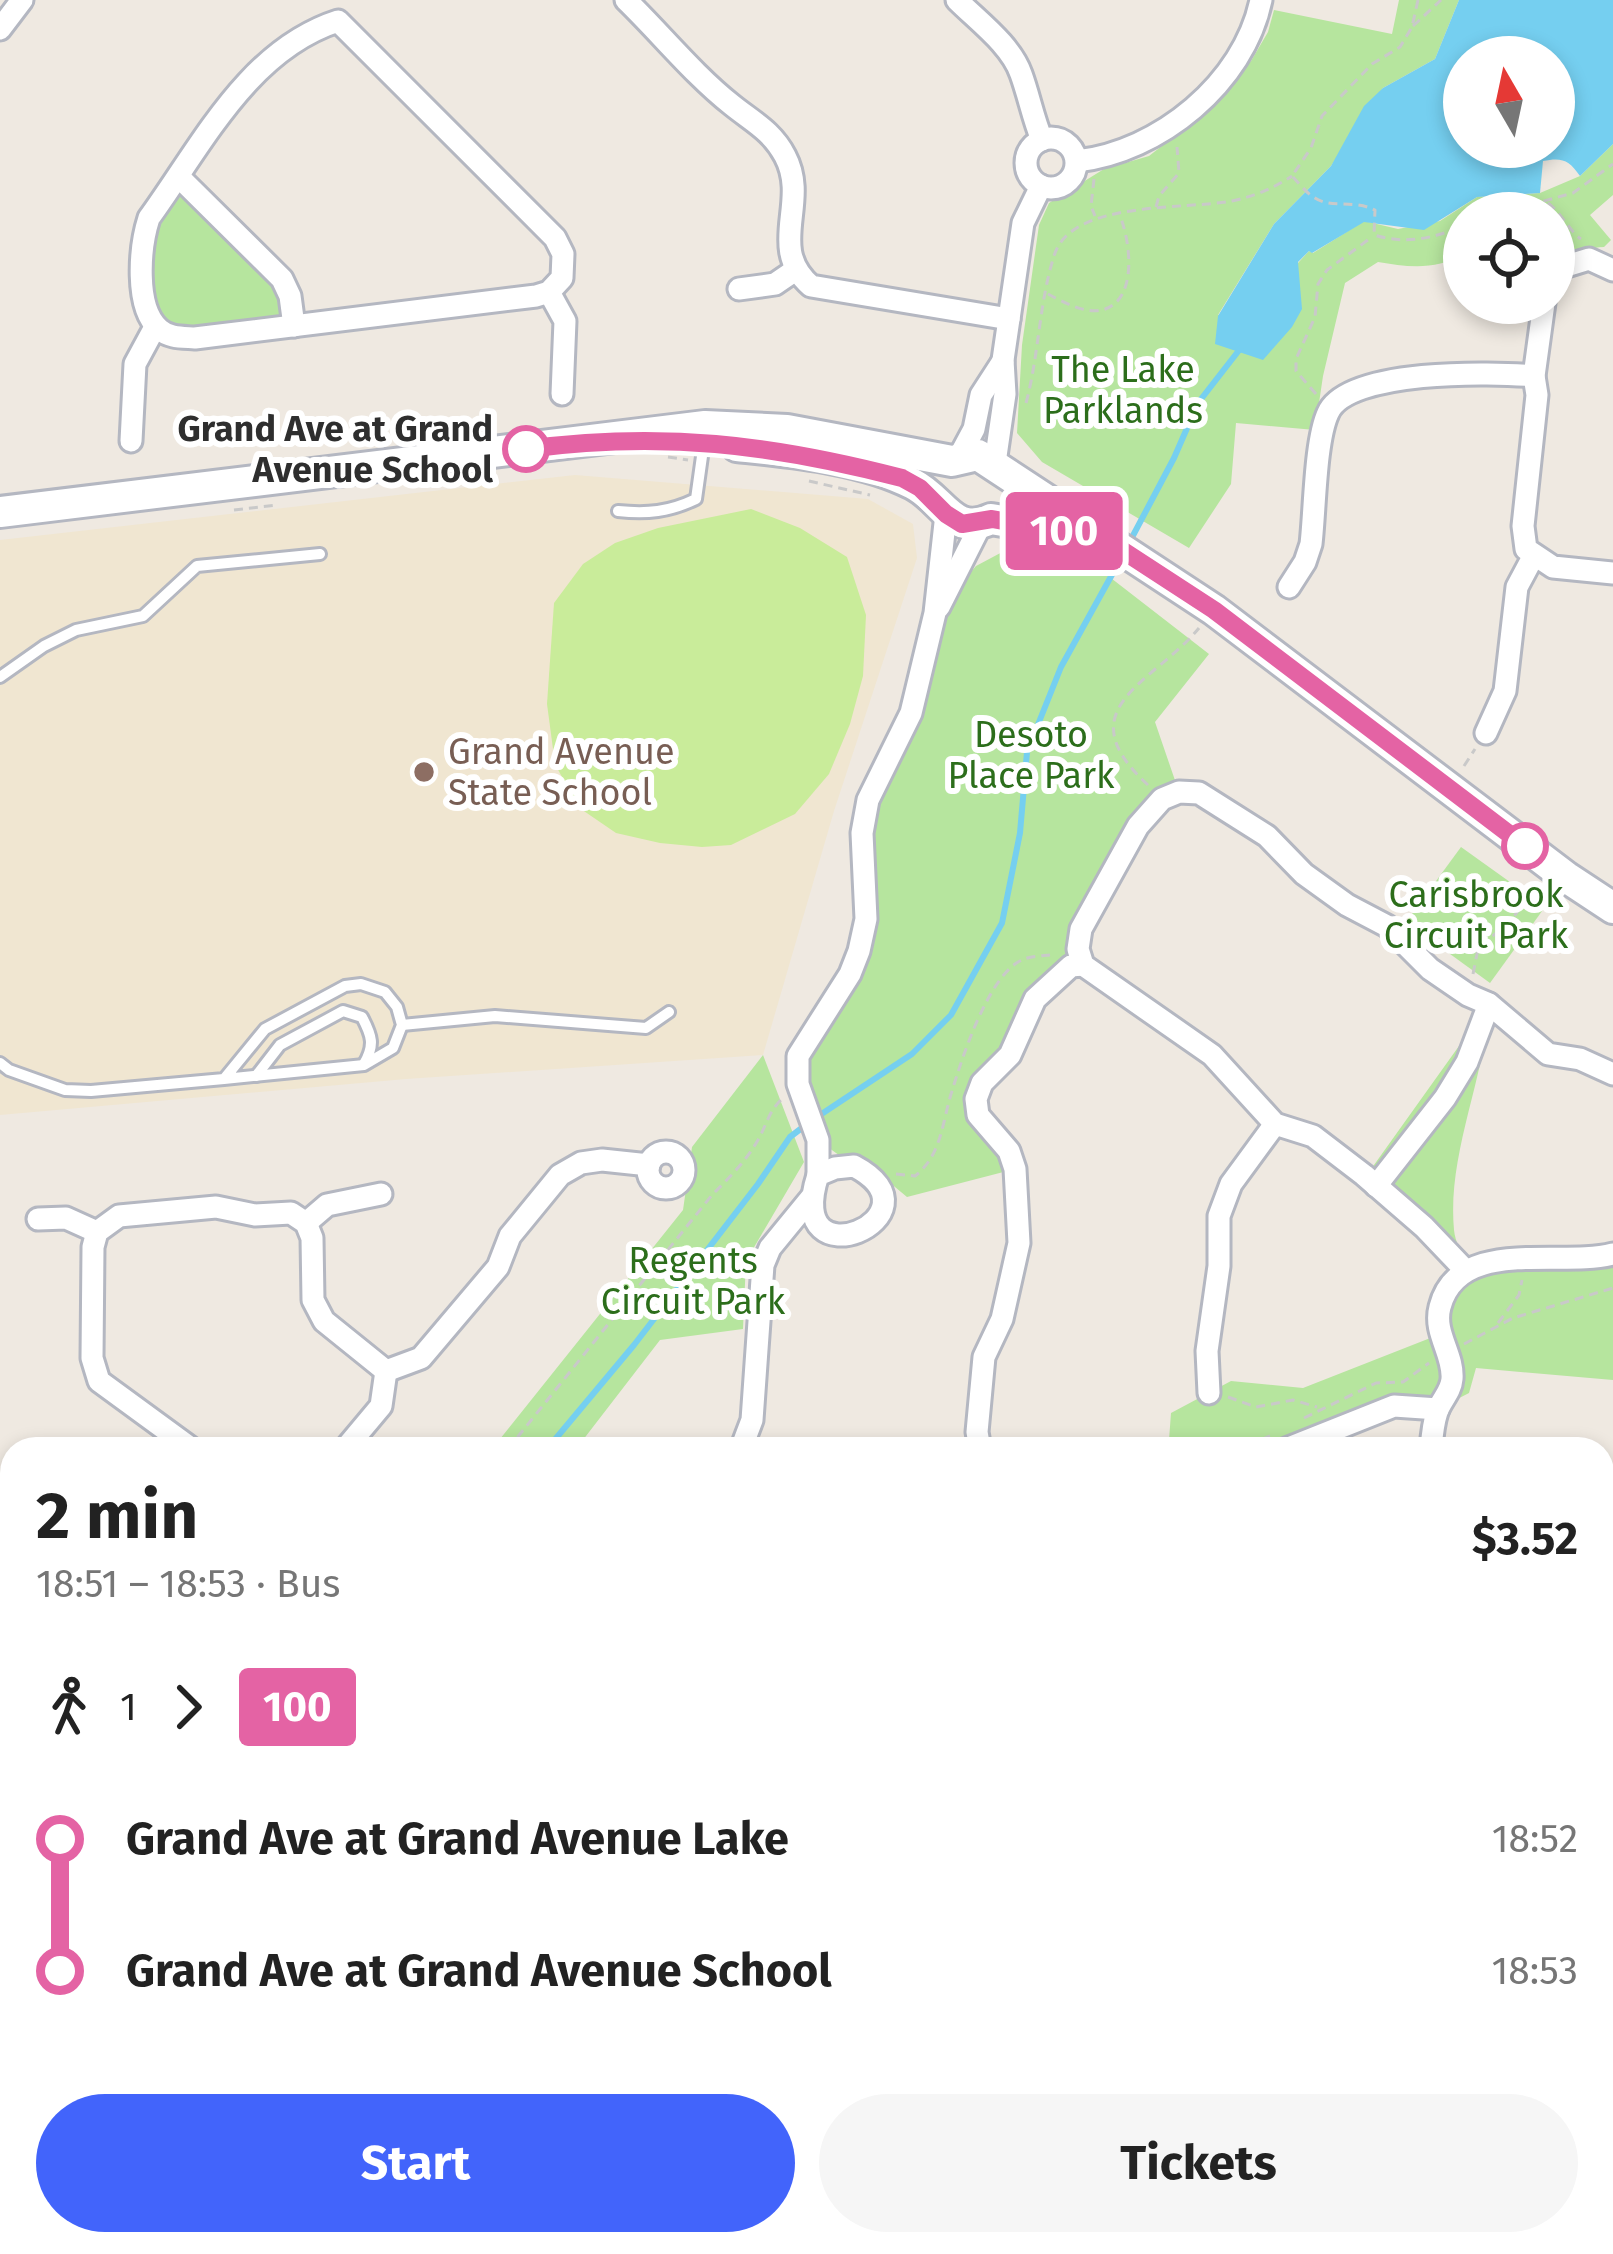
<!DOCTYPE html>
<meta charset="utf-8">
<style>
:root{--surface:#fff;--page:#f6f6f6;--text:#222;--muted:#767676;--accent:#4264fb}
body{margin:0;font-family:"Fira Sans",sans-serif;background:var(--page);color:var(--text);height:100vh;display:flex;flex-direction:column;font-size:45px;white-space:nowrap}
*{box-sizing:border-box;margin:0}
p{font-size:39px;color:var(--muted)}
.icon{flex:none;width:66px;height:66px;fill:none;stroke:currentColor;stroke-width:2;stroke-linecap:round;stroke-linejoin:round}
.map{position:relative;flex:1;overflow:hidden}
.details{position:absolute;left:0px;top:1437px;width:1614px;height:819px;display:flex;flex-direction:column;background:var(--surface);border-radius:36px 36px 0 0;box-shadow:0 6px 18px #0003}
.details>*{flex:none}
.badge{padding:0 24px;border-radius:9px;font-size:42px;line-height:78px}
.needle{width:78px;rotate:351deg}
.buttons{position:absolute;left:1443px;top:36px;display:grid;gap:24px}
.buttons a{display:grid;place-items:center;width:132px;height:132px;border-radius:50%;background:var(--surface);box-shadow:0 6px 18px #0003;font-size:60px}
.map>.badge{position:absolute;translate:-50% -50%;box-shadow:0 0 0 6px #fff}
.legs{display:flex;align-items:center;gap:18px;height:132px;padding:0 36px;font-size:39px}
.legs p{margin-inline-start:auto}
.headline{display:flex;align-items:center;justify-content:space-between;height:204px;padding:0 36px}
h1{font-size:66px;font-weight:700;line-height:90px}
.button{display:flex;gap:24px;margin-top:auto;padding:24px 36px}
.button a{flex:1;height:138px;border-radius:72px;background:var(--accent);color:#fff;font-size:48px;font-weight:700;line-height:138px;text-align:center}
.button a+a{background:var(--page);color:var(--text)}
ul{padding:0 36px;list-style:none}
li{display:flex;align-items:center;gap:42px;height:132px;font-size:45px}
li i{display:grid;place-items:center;width:18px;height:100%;margin:0 15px;background:currentColor}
li i::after{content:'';width:30px;height:30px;margin:-15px;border:9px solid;border-radius:50%;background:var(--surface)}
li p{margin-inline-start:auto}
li:first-child i{background:linear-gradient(#0000 50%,currentColor 0)}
li:last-child i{background:linear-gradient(currentColor 50%,#0000 0)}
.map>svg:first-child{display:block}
</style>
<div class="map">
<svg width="1613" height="2254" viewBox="0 0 1613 2254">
<rect width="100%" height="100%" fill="#efe9e1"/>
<path fill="#f0e6d1" d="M 575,475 L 868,499 L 913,524 L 917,558 L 834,811 L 763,1055 L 406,1079 L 0,1115 L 0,540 Z"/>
<g fill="#b6e59e">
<path d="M 1399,0 L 1459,0 L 1435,59 L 1383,88 L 1331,166 L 1274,224 L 1218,315 L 1297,272 L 1298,263 L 1309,251 L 1313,253 L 1364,221 L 1398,229 L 1440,221 L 1477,197 L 1540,193 L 1580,176 L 1613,144 L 1613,195 L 1590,215 L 1611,240 L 1604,247 C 1583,248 1569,254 1554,268 L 1554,213 L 1464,213 L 1464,253 C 1438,271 1407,267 1378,262 L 1345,283 L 1323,376 L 1315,430 L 1236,423 L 1231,484 L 1189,548 L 1042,462 L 1017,433 L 1022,345 L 1039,225 L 1049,203 L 1104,169 L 1149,156 L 1195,120 L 1251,61 L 1268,32 L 1274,10 L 1392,34 Z"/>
<path d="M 179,177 L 282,279 L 294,326 L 171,336 L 144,302 L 149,218 Z"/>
<path d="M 1006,550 L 1078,557 L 1107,575 L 1209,654 L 1155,722 L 1179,792 L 1162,799 L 1071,966 L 976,1099 L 1015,1169 L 907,1197 L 877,1172 L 854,1166 L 818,1140 L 802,1098 L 803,1043 L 859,951 L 862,833 L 911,713 L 935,613 L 976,566 Z"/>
<path d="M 1461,847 L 1545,907 L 1490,983 L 1406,922 Z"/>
<path d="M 1489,1004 C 1485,1080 1447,1153 1454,1230 C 1455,1241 1462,1255 1466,1266 L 1369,1172 Z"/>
<path d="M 763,1055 L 804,1162 L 746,1261 L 743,1329 L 660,1340 L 576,1449 L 492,1449 L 683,1210 L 692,1147 Z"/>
<path d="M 1613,1254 L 1613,1380 L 1476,1368 L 1469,1393 L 1438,1409 L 1407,1404 L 1286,1449 L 1149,1449 L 1169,1440 L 1171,1413 L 1231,1381 L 1303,1388 L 1438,1335 L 1466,1271 Z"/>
<path d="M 0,1718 L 12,1727 L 12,1999 L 0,1990 Z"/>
</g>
<path fill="#c9ec9a" d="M 751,509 L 800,528 L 847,557 L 866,615 L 863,676 L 850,724 L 829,774 L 795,814 L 731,845 L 702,847 L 660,843 L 616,833 L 578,807 L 555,764 L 547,704 L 554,603 L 583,564 L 615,543 L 658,528 Z"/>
<path fill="#75cff0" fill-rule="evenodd" d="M 1459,0 L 1613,0 L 1613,144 L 1580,176 C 1569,160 1562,157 1543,161 L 1540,193 L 1477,197 L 1424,230 L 1364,222 L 1312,253 L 1309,251 L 1298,262 L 1302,309 L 1292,327 L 1263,360 L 1215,344 L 1218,316 L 1274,224 L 1331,166 L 1364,106 L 1383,88 L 1435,59 ZM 1464,57 L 1554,57 L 1554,147 L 1464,147 Z"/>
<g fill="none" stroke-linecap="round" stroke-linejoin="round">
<g stroke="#75cff0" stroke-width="6">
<path d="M 1128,545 L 1174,458 L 1198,403 L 1240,349"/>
<path d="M 817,1117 L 912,1054 L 951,1015 L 1002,923 L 1020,833 L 1027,752 L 1061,667 L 1119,562"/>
<path d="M 547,1449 L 634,1345 L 758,1184 L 790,1137 L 807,1124"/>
<path d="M 1602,1757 L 1613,1752"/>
</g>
<defs>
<g id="lane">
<path d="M 618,511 C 647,514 669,512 696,499 L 704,442"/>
<path d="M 0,677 L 44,646 L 76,630 L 143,616 L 197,566 L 320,554"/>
<path d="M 402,1025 L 495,1016 L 646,1028 L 669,1012"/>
<path d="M 0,1063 L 9,1070 L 65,1090 L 91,1091 L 224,1079 L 364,1065 L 393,1048 L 402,1025 L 397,1007 L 385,992 L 361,984 L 345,986 L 265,1029 L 224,1079"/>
<path d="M 256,1076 L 280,1045 L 343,1011 L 362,1017 C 372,1036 375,1045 364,1064"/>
</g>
<g id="street">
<path d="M 626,0 C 661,34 694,75 732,105 C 753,122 772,131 785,156 C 810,203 766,247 811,286 L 1009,319"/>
<path d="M 957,0 C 978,21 1011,45 1021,74 C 1029,96 1033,118 1042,140"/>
<path d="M 338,21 L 555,238 L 563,254 L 562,278 L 549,292 L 536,296 L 195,338 C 182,337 169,338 159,329 C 134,307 140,246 149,218 C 202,145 248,50 338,21 Z"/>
<path d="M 0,29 L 22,0"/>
<circle cx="1051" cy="163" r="25"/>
<path d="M 1077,161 C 1159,152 1244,83 1261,0"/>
<path d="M 179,177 L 282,279 L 290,296 L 294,326"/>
<path d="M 1554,276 L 1563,267 L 1589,259 L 1613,270"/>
<path d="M 739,289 L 775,284 L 794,271"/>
<path d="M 549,292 L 565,321 L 562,394"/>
<path d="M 1544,303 L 1534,376 L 1537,395 L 1523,526 L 1526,549 L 1553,567 L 1613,573"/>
<path d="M 131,441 L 135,364 L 155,327"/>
<path d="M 959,457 L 974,429 L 981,395 L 1003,361"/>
<path d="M 995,463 L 1005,394 L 1003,360 L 1023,223 L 1041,186"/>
<path d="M 1289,587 L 1305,562 L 1311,544 C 1315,510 1315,441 1328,413 C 1347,369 1492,372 1534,376"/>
<path d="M 939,607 L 981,524"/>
<path d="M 1486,733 L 1505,691 L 1517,587 L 1533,557"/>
<circle cx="666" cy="1170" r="18"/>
<path d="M 854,1166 C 949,1216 781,1288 818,1175 L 835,1168 Z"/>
<path d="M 818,1175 L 818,1140 L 798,1084 L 798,1056 L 850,974 L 859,951 L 866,919 L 862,833 L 868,800 L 911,713 L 935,613 L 946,514"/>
<path d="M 1376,1186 L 1445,1098 L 1467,1062 L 1489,1004"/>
<path d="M 38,1219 L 66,1218 L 97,1232"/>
<path d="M 306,1223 L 327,1205 L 381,1194"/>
<path d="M 1466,1271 L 1424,1227 L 1364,1175 L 1313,1136 L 1275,1124 L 1212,1055 L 1083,965 L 1078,949 L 1081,929 L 1138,826 L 1162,799 L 1179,792 L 1199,793 L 1267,836 L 1304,874 L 1347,905 L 1387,926 L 1430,969 L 1468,995 L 1489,1004 L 1548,1054 L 1580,1059 L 1613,1074"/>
<path d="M 386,1371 L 421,1358 L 498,1267 L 510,1236 L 560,1175 L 581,1163 L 602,1160 L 649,1165"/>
<path d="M 1209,1393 L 1207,1351 L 1219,1266 L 1219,1216 L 1231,1184 L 1275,1124"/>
<path d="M 192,1449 L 99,1381 L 92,1358 L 93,1247 L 97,1232 L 119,1216 L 216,1207 L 255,1215 L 291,1213 L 306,1223 L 312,1238 L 313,1300 L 324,1321 L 386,1371"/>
<path d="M 345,1449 L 381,1406 L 386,1371"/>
<path d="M 741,1449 L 752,1420 L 763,1265 L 770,1248 L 811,1198"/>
<path d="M 980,1449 L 977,1432 L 984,1357 L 1002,1319 L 1019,1243 L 1015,1169 L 1009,1151 L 978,1115 L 976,1099 L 982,1083 L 1010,1055 L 1035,999 L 1071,966 L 1083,965"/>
<path d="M 1286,1449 L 1394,1406 L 1438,1409"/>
<path d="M 1431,1449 C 1432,1436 1433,1424 1437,1412 C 1441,1400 1451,1392 1452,1379 C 1454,1354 1433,1333 1440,1307 C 1458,1236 1560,1268 1613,1254"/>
<path d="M 1602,1492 L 1613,1500"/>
<path d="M 0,1594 L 12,1595"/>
<path d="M 1602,1792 L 1613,1786"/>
<path d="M 0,2140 L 12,2149"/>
<path d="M 1602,2164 L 1613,2175"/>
<path d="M 312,2244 L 324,2254"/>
<path d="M 600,2244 L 607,2254"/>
<path d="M 786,2244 L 817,2254"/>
<path d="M 1405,2244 L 1415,2254"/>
<path d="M 86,2254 L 91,2244"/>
<path d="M 570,2254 L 581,2244"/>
<path d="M 673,2254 L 679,2244"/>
<path d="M 1213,2254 L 1224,2244"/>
</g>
<g id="secondary">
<path d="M 737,446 C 793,452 862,458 913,484 C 943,499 953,537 991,519 L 1086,535"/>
<path d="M 0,512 L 705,426 L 787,430 L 952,461 L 978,455 L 1214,610 L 1566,877 L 1613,908"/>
</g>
</defs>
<use href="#lane" stroke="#b4b7c1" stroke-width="16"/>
<use href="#street" stroke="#b4b7c1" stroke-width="27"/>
<use href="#secondary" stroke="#b4b7c1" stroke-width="36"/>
<g stroke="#c9c9c9" stroke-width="3" stroke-dasharray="9 6" stroke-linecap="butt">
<path d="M 1418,0 L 1412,27 L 1400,47 L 1372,64 L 1322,116 L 1311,148 L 1292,176 C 1299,183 1306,193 1315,198 C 1332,209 1352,199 1375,210 L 1374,235 C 1407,245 1433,238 1464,226"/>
<path d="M 1413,26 L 1441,0"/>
<path d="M 1094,179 L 1091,206 L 1095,216"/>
<path d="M 1548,203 C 1562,214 1571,233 1581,239"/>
<path d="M 1156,207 L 1159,196 L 1179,173 L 1177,147"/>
<path d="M 1500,213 L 1573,193 L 1613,164"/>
<path d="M 1048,294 C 1063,302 1085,314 1102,310 C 1139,301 1130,240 1120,216"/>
<path d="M 1316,394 L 1296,371 L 1296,359 L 1315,317 L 1318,284 L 1327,270 L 1372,237"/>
<path d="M 1026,403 C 1039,355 1039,303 1054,256 C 1070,200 1184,210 1232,201 C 1255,196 1272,189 1292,176"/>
<path d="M 668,457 L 688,460"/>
<path d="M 809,481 L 870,495"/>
<path d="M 430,486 L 480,480"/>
<path d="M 234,510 L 278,505"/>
<path d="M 1464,766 L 1475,749"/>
<path d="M 1148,785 C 1064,708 1154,683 1199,628"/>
<path d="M 1473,974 L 1478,949 L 1512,919 L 1536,887"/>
<path d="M 896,1174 L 915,1176 C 942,1155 942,1122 952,1091 C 962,1058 989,974 1022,960 C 1030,956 1042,956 1050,955"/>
<path d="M 1498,1323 L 1519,1295 L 1522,1280"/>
<path d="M 1464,1344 L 1513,1318 L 1613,1288"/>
<path d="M 1228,1397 L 1256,1407 L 1293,1400 L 1317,1407"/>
<path d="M 1304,1418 L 1376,1383 L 1403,1382 L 1429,1363"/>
<path d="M 508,1449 L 712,1195 C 729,1178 746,1161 758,1140 C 767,1124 769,1110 783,1098"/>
<path d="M 1236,1449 L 1270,1436"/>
<path d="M 0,1830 L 12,1843"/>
<path d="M 0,1910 L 12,1904"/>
<path d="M 0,2113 L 12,2100"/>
</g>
<use href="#lane" stroke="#fff" stroke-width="10"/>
<use href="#street" stroke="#fff" stroke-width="21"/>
<use href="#secondary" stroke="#fff" stroke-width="30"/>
</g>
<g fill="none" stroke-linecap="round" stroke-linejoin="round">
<defs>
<path id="line-1" d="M 526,449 C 661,431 771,444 902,478 L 920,488 L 946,514 L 962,524 L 992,519 L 1105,539 L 1214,610 L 1525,846"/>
</defs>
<use href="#line-1" stroke="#fff" stroke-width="27"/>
<use href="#line-1" stroke="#e463a4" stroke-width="18"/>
</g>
<g fill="#fff" stroke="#e463a4" stroke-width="6">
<circle cx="526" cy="449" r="21"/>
<circle cx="1525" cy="846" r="21"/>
</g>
<circle fill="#8d6e63" stroke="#fff" stroke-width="4.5" cx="424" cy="772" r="12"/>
<g text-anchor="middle" stroke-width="12" stroke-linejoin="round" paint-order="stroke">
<g font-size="36" fill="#2c6e1b" stroke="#fff">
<text x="1123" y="382">The Lake<tspan x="1123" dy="41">Parklands</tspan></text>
<text x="1031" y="747">Desoto<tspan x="1031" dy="41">Place Park</tspan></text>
<text x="1476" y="907">Carisbrook<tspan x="1476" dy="41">Circuit Park</tspan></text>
<text x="693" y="1273">Regents<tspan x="693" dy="41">Circuit Park</tspan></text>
</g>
<g font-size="36" font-weight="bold" fill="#2e2e2e" stroke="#fff" text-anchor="end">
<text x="493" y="441">Grand Ave at Grand<tspan x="493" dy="41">Avenue School</tspan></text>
</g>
<g font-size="36" fill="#785e54" stroke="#fff" text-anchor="start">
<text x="448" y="764">Grand Avenue<tspan x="448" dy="41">State School</tspan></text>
</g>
</g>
</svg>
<div class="buttons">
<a><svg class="needle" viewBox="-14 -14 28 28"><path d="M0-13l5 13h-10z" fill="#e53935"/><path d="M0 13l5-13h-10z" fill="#767676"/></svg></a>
<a><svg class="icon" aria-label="locate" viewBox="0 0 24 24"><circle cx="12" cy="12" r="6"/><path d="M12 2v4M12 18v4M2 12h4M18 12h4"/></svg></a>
</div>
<b class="badge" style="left:1064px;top:531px;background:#e463a4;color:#fff">100</b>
<section class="details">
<div class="headline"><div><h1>2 min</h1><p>18:51 – 18:53 · Bus</p></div><b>$3.52</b></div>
<div class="legs"><svg class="icon" aria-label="walk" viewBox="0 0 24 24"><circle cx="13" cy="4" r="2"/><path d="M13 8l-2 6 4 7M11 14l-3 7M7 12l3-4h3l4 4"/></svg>1<svg class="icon" aria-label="forward" viewBox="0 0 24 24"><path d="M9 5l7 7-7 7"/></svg><b class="badge" style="background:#e463a4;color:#fff">100</b></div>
<ul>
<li><i style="color:#e463a4"></i><b>Grand Ave at Grand Avenue Lake</b><p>18:52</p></li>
<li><i style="color:#e463a4"></i><b>Grand Ave at Grand Avenue School</b><p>18:53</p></li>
</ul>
<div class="button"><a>Start</a><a>Tickets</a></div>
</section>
</div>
